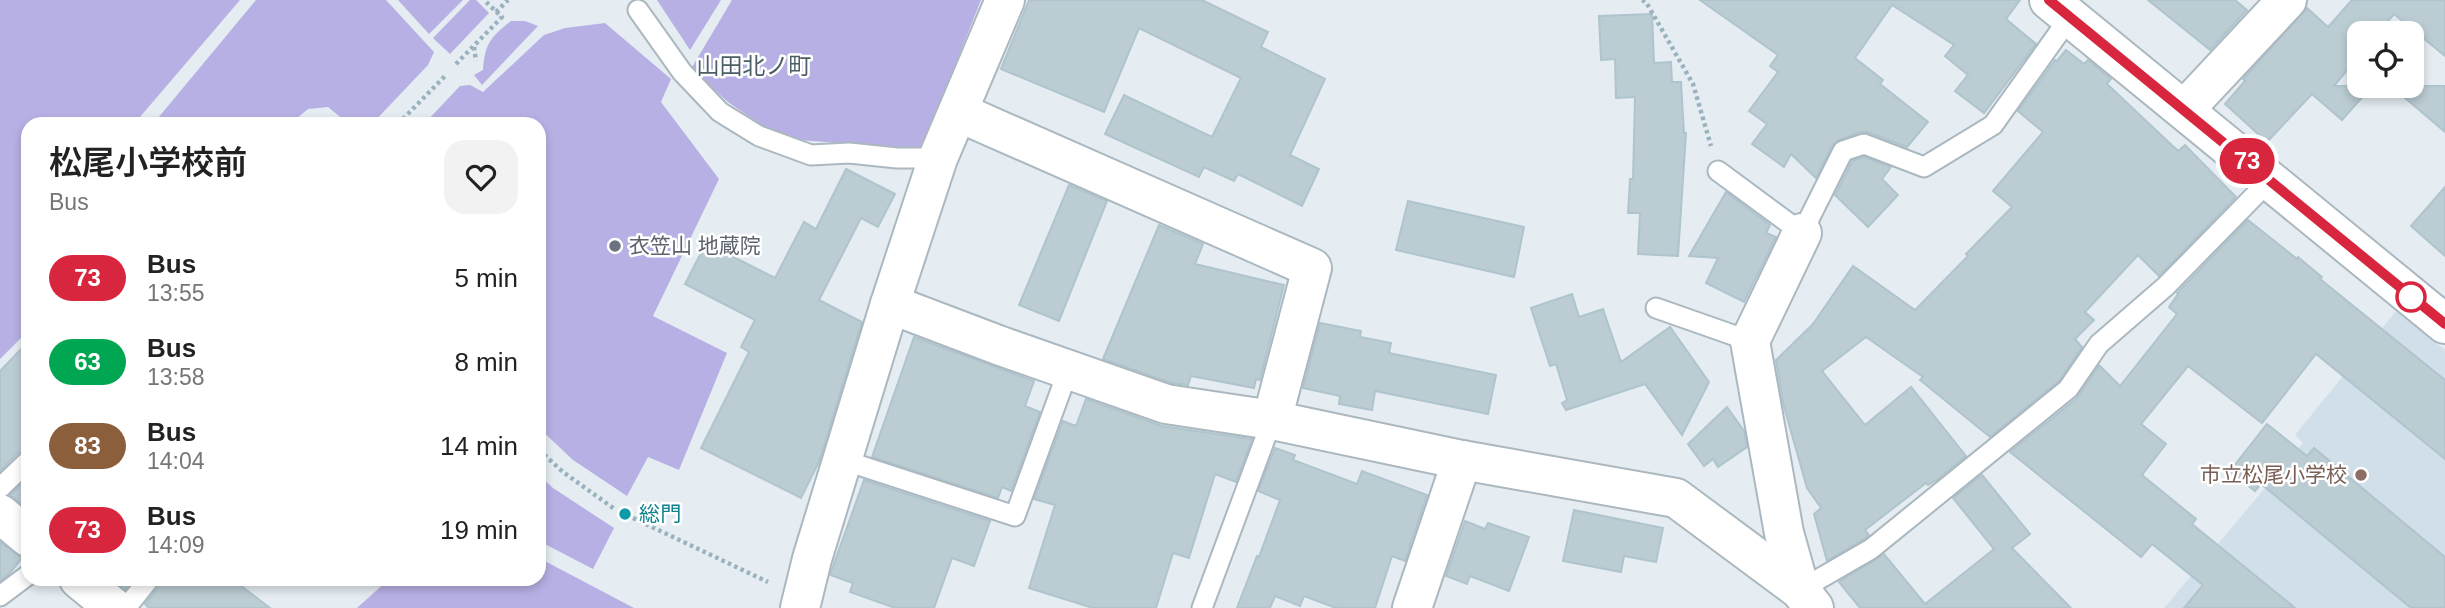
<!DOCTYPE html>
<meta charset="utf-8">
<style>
:root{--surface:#fff;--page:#f2f2f2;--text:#222;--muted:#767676}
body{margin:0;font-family:Helvetica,"Noto Sans JP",sans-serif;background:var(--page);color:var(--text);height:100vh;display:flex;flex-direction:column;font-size:26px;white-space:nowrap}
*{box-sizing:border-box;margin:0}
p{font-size:23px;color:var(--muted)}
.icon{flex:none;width:38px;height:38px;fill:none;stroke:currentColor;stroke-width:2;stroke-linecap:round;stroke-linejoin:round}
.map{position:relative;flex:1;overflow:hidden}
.drawer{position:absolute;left:21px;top:117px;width:525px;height:469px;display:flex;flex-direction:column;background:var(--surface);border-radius:21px;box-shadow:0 4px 10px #0003}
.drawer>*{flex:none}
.badge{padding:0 14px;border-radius:23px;font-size:24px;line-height:46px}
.tools{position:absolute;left:2347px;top:21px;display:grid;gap:14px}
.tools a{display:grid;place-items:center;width:77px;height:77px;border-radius:14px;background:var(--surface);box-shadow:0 4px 10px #0003;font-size:35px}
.map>.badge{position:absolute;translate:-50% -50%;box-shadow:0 0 0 4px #fff}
.round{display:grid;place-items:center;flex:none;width:74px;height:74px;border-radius:21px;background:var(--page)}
.head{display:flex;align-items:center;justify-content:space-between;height:119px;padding:0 28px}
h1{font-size:33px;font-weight:600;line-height:52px}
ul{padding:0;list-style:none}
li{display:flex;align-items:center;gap:21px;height:84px;padding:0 28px}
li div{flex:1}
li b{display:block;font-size:26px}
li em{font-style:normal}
li .badge{min-width:77px;font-weight:700;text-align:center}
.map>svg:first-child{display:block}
</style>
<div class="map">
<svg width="2445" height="608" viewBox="0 0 2445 608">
<rect width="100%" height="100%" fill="#e5edf2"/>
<path fill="#d0dfea" d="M 2396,311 L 2445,350 L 2445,608 L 2164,608 L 2303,443 L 2295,435 Z"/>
<g fill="#b7b0e4">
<path d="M 0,0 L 240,0 L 134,124 L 28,124 L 28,331 L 0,359 Z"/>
<path d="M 256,0 L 386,0 L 434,52 L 428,65 L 372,124 L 349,124 L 328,107 L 308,109 L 290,124 L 153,124 Z"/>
<path d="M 398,0 L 463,0 L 429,34 Z"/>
<path d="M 470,0 L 476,0 L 489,13 L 450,54 L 433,38 Z"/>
<path d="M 657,0 L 721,0 L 690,50 Z"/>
<path d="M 732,0 L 981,0 L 922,149 L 798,140 L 767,129 L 728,102 L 691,69 Z"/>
<path d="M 511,21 L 525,21 L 538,26 L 482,85 L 474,75 L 483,70 C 485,43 491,37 511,21 Z"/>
<path d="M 605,23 L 671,79 L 661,102 L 719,179 L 653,316 L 727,353 L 679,470 L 648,457 L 627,496 L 573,460 L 539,428 L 539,124 L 424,124 L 460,86 L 470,85 L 483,92 L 544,35 L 565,28 Z"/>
<path d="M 539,475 L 553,488 L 614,528 L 593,569 L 539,541 Z"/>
<path d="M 539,558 L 634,608 L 357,608 L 389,579 L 539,579 Z"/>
</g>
<g fill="#bbccd3" stroke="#afc4cd" stroke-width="2">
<path d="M 1029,0 L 1202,0 L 1268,32 L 1261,47 L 1325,79 L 1290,155 L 1319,169 L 1302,206 L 1238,174 L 1234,181 L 1204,167 L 1199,177 L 1105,134 L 1124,95 L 1212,137 L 1241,78 L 1139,28 L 1104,112 L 1001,69 Z"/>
<path d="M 1700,0 L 2020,0 L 2006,19 L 2036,44 L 1984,113 L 1955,91 L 1968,75 L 1945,56 L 1954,45 L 1892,5 L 1855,58 L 1883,80 L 1880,84 L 1928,122 L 1907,147 L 1867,132 L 1860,132 L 1839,140 L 1832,146 L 1816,178 L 1791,154 L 1784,167 L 1752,144 L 1767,124 L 1749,111 L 1778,72 L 1770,66 L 1778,55 Z"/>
<path d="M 2148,0 L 2235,0 L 2247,10 L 2210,50 Z"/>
<path d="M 2352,0 L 2445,0 L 2445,56 L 2394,14 L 2378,33 L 2359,33 L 2359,56 L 2334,86 L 2372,86 L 2342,120 L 2312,94 L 2267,142 L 2225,104 L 2245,81 L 2243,79 L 2307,8 L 2328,27 Z"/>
<path d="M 1652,14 L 1654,63 L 1671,62 L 1672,82 L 1681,82 L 1684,133 L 1686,133 L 1678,256 L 1638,254 L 1640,213 L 1628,213 L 1630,179 L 1633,179 L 1635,97 L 1616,98 L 1615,59 L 1601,60 L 1599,16 Z"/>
<path d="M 2066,50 L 2084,64 L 2088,60 L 2111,79 L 2107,84 L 2178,151 L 2185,145 L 2236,197 L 2159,276 L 2138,255 L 2085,312 L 2094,320 L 2075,339 L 2082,347 L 2059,381 L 1990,437 L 1920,380 L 1923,377 L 1866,337 L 1822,371 L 1865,425 L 1911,387 L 1966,456 L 1938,479 L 1928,485 L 1926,483 L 1865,530 L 1869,535 L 1864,539 L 1827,561 L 1814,514 L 1821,508 L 1807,488 L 1783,403 L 1776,360 L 1813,324 L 1853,266 L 1915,310 L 1968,256 L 1966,254 L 2012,207 L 1993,191 L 2043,132 L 2018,111 L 2055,60 L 2057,61 Z"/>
<path d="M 2391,86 L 2445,86 L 2445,132 Z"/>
<path d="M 1864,157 L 1891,167 L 1882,179 L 1898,195 L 1868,227 L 1835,195 L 1852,161 Z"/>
<path d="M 846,169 L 895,194 L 878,227 L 861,218 L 819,300 L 862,322 L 819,462 L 801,498 L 701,448 L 749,352 L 741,347 L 755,320 L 685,284 L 706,243 L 775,278 L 804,222 L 816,229 Z"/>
<path d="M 1069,185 L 1107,201 L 1059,321 L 1019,305 Z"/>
<path d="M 2445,187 L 2445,256 L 2411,226 Z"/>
<path d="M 1726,192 L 1770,225 L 1766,233 L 1776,237 L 1744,302 L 1706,283 L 1718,258 L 1689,256 Z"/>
<path d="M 1408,201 L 1524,227 L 1514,277 L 1396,250 Z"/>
<path d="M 2248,220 L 2297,259 L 2298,257 L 2322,277 L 2320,279 L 2445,380 L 2445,459 L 2316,354 L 2262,423 L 2188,366 L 2141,424 L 2166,444 L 2142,475 L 2196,519 L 2192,524 L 2295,608 L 2184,608 L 2203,585 L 2152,544 L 2141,557 L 2010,452 L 2076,399 L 2099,365 L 2120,386 L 2177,314 L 2169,307 L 2178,294 L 2177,293 Z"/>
<path d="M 1159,225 L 1203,244 L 1195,264 L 1284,285 L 1260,380 L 1256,379 L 1254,388 L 1191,376 L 1188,385 L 1171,383 L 1103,359 Z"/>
<path d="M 1572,294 L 1579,317 L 1603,309 L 1621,362 L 1670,327 L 1709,382 L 1682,435 L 1645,384 L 1566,410 L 1562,403 L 1567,400 L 1556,364 L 1550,366 L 1531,308 Z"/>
<path d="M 1320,323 L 1361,331 L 1360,337 L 1391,343 L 1389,353 L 1496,375 L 1488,414 L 1375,391 L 1372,410 L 1339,404 L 1340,396 L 1303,388 Z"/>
<path d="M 914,337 L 1034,381 L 1025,406 L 1040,412 L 1011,491 L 1002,487 L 998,498 L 872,457 Z"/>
<path d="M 28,342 L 28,449 L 19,452 L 0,471 L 0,371 Z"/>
<path d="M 1086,399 L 1162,426 L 1252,439 L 1236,482 L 1215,474 L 1189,558 L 1173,553 L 1156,608 L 1093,608 L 1029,588 L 1055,505 L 1034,499 L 1063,421 L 1076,426 Z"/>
<path d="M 1727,407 L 1744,431 L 1747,447 L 1718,467 L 1713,459 L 1704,466 L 1688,444 Z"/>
<path d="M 2267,424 L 2307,456 L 2314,448 L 2445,557 L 2445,608 L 2411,608 L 2261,484 L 2255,491 L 2230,471 Z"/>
<path d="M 1275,448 L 1295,455 L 1293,460 L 1357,484 L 1362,471 L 1427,495 L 1405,561 L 1392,556 L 1375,608 L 1336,608 L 1304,596 L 1300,606 L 1275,596 L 1270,608 L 1237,608 L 1257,556 L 1259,557 L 1280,500 L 1258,491 Z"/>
<path d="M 1982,475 L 2030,534 L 2012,548 L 2071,608 L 1860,608 L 1839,582 L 1884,554 L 1925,604 L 1994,549 L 1953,498 Z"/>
<path d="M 28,478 L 28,509 L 10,495 Z"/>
<path d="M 864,480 L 990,521 L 974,566 L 952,558 L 934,608 L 895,608 L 850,592 L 853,583 L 830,575 Z"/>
<path d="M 1574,510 L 1663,528 L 1656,562 L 1624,556 L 1621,572 L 1563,561 Z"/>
<path d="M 1465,521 L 1485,529 L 1488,523 L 1529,537 L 1509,591 L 1470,576 L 1467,584 L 1446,576 Z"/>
<path d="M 0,542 L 22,558 L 9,574 L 0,581 Z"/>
<path d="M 114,579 L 133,579 L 125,589 Z"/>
<path d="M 161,579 L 232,579 L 270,608 L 149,608 L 145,604 L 159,587 Z"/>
</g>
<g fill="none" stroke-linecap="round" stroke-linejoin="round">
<defs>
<g id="service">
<path d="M 638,10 L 682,72 L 720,112 L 759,136 L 811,155 L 849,153 L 897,158 L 938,158"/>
<path d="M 1718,171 L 1802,233 L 1843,151 L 1864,144 L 1924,167 L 1993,125 L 2070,17"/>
<path d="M 1656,308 L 1750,341"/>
<path d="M 843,460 L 1015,516 L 1069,368"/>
<path d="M 0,488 L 28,461"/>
<path d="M 1800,590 L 1871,549 L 2068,389 L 2099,344 L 2166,286 L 2270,180"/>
<path d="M 0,596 L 28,575"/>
<path d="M 126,608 L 149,579"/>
<path d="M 1202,608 L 1272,420"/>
</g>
<g id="minor">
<path d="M 2049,0 L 2445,324"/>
<path d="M 2184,110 L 2287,0"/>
<path d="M 958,112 L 1312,268 L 1272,420"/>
<path d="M 890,304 L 998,345 L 1166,404 L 1272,420 L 1462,460 L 1676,498 L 1800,590 L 1814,608"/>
<path d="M 0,514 L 28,537"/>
<path d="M 79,579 L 114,608"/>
<path d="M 1800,590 L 1784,533 L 1750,341 L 1802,233"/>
<path d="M 800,608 L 812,559 L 890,304 L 938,158 L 1005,0"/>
<path d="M 1412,608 L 1462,460"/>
</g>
</defs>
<use href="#service" stroke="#abb8c0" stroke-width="23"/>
<use href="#minor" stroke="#abb8c0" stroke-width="42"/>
<g stroke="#9ab2be" stroke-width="4.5" stroke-dasharray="3.5 3.5" stroke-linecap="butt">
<path d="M 1642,0 L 1646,2 L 1693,84 L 1711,146"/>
<path d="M 496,12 L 508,0"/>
<path d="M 474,47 L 476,61"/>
<path d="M 456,64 L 502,17 L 484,0"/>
<path d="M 398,124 L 447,74"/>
<path d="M 539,450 L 563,472 L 616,510"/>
<path d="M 633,518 L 768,582"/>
</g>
<use href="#service" stroke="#fff" stroke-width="19"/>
<use href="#minor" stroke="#fff" stroke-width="38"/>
</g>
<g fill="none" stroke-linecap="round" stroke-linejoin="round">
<defs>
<path id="line" d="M 2049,0 L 2445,324"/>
</defs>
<use href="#line" stroke="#fff" stroke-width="16"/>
<use href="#line" stroke="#d7263d" stroke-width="10"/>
</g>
<circle fill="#6b7280" stroke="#fff" stroke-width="2.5" cx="615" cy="246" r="7"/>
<circle fill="#fff" stroke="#d7263d" stroke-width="3.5" cx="2411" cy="297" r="14"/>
<circle fill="#8d6e63" stroke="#fff" stroke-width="2.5" cx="2361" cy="475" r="7"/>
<circle fill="#0f9aa8" stroke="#fff" stroke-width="2.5" cx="625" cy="514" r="7"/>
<g text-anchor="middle" stroke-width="5" stroke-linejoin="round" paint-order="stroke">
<g font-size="21" fill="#5b616d" stroke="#fff" text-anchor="start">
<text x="629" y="253">衣笠山 地蔵院</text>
</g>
<g font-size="21" fill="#785e54" stroke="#fff" text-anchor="end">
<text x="2347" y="482">市立松尾小学校</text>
</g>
<g font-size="21" fill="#0d838f" stroke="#fff" text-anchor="start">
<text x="639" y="521">総門</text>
</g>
<g font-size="23" fill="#4d5f66" stroke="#fff">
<text x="754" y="74">山田北ノ町</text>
</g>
</g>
</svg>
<div class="tools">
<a><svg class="icon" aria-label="locate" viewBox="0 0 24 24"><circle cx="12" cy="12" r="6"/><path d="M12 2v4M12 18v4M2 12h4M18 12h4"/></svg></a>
</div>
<b class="badge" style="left:2247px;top:161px;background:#d7263d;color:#fff">73</b>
<section class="drawer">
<div class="head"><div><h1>松尾小学校前</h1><p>Bus</p></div><a class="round"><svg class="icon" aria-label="heart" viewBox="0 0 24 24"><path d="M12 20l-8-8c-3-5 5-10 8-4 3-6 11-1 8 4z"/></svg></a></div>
<ul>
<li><span class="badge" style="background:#d7263d;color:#fff">73</span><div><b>Bus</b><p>13:55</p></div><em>5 min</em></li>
<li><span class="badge" style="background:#00a651;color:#fff">63</span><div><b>Bus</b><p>13:58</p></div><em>8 min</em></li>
<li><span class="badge" style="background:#8b5e3c;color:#fff">83</span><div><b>Bus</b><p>14:04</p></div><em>14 min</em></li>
<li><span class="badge" style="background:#d7263d;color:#fff">73</span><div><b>Bus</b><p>14:09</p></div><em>19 min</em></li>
</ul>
</section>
</div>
